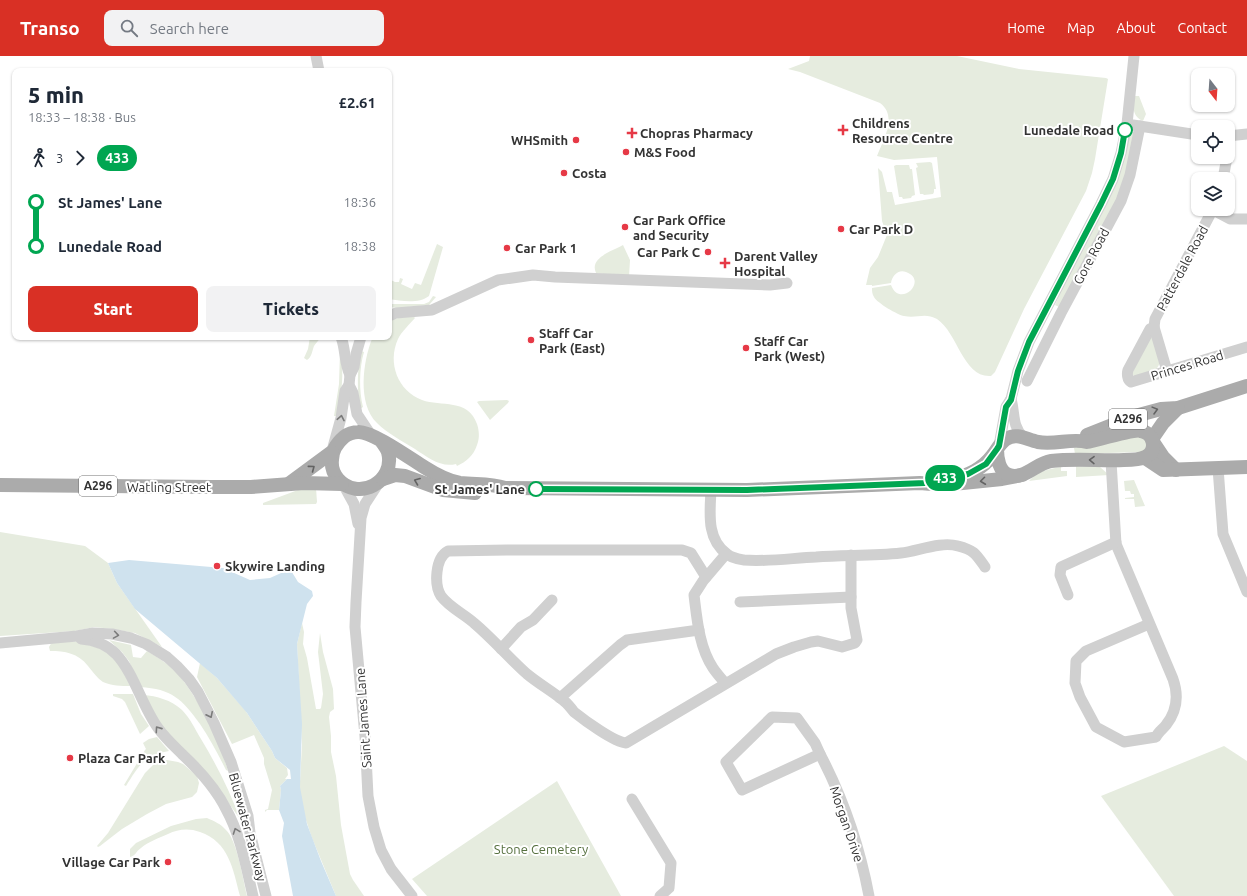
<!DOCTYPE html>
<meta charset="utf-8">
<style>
:root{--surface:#fff;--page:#f2f2f3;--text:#1f2937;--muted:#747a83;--accent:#d93025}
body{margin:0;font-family:Ubuntu,sans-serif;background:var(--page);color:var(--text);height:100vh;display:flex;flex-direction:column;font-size:15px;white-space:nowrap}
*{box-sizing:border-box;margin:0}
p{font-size:13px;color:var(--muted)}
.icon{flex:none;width:22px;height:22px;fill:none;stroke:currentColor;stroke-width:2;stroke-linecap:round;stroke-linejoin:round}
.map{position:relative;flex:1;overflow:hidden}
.details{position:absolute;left:12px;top:12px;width:380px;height:272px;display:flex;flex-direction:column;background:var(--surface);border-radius:8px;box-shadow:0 1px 3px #0004}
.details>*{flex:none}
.badge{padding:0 8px;border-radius:13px;font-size:14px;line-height:26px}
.needle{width:26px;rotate:163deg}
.fabs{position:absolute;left:1191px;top:12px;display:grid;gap:8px}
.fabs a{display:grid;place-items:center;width:44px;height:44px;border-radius:8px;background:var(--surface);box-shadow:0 1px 3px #0004;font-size:20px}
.map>.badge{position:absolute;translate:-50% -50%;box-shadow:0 0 0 2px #fff}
.legs{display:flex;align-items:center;gap:6px;height:44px;padding:0 16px;font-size:13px}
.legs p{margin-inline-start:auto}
.head{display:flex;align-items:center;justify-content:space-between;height:68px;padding:0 16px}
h1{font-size:22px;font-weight:800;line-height:30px}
.action{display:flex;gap:8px;margin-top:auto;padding:8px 16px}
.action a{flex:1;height:46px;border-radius:8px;background:var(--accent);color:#fff;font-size:16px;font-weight:800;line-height:46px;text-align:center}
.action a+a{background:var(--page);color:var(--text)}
ul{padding:0 16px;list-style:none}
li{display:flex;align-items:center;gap:14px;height:44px;font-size:15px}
li i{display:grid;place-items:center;width:6px;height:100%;margin:0 5px;background:currentColor}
li i::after{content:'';width:10px;height:10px;margin:-5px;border:3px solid;border-radius:50%;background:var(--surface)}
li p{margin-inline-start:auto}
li:first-child i{background:linear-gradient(#0000 50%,currentColor 0)}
li:last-child i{background:linear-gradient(currentColor 50%,#0000 0)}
header{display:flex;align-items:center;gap:24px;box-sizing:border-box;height:56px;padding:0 20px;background:var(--accent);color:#fff}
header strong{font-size:19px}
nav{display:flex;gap:22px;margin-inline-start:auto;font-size:14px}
.search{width:280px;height:36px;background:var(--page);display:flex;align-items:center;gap:10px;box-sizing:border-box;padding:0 14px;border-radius:8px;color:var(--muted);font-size:15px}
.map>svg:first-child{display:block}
</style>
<header>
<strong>Transo</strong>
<div class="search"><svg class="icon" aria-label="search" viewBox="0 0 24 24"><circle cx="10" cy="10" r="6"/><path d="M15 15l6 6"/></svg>Search here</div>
<nav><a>Home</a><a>Map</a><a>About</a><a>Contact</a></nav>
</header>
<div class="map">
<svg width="1247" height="840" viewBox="0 0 1247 840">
<rect width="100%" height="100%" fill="#fff"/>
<g fill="#e6ecdf">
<path d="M 810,0 L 957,0 L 1019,13 L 1106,22 L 1108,23 L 1095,103 L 1092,117 L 1086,135 L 1024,253 L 995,316 L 991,320 C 963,322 958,277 937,263 C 924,256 917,263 904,260 C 898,259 877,247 874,241 C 872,238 872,235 872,232 L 891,229 C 900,253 929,224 906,216 C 898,213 892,220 891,227 L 872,230 L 872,229 L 866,229 L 870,212 L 878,201 L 887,179 L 882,165 L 878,112 L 882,116 L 887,136 L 892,136 L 895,149 L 941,141 L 937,101 L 894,104 L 877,100 C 883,84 898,60 880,47 L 800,16 L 788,13 L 809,5 Z"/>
<path d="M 1134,40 L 1139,40 L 1146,58 L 1143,65 C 1132,60 1133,51 1134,40 Z"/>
<path d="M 1133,77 L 1134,78 L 1122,134 L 1059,251 L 1055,249 L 1130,78 Z"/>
<path d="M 930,106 L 932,107 L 936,133 L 934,133 L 934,136 L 933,138 L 924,139 L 923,138 L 920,138 L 916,112 L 918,111 L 916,107 Z"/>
<path d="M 896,109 L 909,109 L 910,113 L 912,113 L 915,139 L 912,140 L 911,142 L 903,143 L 902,141 L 899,141 L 894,110 Z"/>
<path d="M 437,188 L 443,191 L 429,240 C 419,248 401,245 389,243 L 389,223 L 395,226 L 399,226 L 400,222 L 403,223 L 401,228 L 412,233 L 415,227 L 421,229 Z"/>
<path d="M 623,189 L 630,204 L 629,221 L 596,217 C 589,202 612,195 623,189 Z"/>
<path d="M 433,240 L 436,241 L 429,249 L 397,252 L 389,251 L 389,248 L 424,248 L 429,246 Z"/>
<path d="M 404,261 L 414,261 L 415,262 C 409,269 402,275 398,283 C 387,307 398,335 422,344 C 441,351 468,342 477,368 C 479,374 480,382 477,389 C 474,399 466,406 457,410 L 456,408 C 441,412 427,401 415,393 C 402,385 387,377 377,367 C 357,348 363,305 372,283 L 373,281 L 389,281 L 389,264 Z"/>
<path d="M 310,281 L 321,281 C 319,284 316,287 314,290 C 312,295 312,301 307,304 L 304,302 L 308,293 Z"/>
<path d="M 1148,281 L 1152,281 L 1160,307 L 1156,314 L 1135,321 L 1132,318 Z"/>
<path d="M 361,295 L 364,296 C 359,313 359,335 363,351 L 360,353 C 357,333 357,315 361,295 Z"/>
<path d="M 340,296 C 345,319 341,338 337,360 L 334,360 L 339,328 Z"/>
<path d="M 507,344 L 509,345 L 508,347 L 490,364 L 477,346 L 479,345 Z"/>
<path d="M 1136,379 L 1147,383 L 1146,393 L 1141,396 L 1075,398 L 1074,392 Z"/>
<path d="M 1076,410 L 1100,411 L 1109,419 L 1076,421 Z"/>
<path d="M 1061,411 L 1061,415 L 1067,415 L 1067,420 L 1029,425 C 1038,415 1048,413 1061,411 Z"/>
<path d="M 1134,424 L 1145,450 L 1135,451 L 1134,443 L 1125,443 L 1125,442 L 1134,441 L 1134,438 L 1131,438 L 1130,435 L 1125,435 L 1124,425 Z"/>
<path d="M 316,432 L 317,446 L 316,448 L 263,449 L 263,447 L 298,434 Z"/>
<path d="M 0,476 L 85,490 L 108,507 L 117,527 L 162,591 L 135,577 L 113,573 L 94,571 L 75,575 L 0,580 Z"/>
<path d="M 302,567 L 304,576 L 303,588 L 307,602 L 316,653 L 320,653 L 321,652 L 323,638 L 318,596 L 320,577 L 323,596 L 333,633 L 334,653 L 330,656 L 329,661 L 331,680 L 331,696 L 336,720 L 341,769 L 350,818 L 353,824 L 364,840 L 336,840 L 312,782 L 305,761 L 300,736 L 300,726 L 302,689 L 297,588 Z"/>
<path d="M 109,584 L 131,589 L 133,601 L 141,602 L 147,595 C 157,601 167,607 175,615 C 196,637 220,685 228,715 L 226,714 C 218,698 210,683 200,668 C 182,643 172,633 140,631 L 129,605 L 122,596 Z"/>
<path d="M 86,585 L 117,602 L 130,630 C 121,630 112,630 103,626 C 97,622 93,616 88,610 C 78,597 65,595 50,595 L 49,591 L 52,586 Z"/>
<path d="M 200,607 L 217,622 L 245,654 L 272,695 L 275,702 L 287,712 L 288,719 L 285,723 L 287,723 L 280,730 L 281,734 L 279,754 L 267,754 L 265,756 L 265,754 L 268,753 L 272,734 L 264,708 L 264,702 L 254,679 L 232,688 L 197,621 Z"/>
<path d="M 113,638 L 133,638 L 141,658 L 149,670 L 140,678 L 125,646 L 122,643 L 113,640 Z"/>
<path d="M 143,639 C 157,640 171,644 182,654 C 190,662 195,673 201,683 C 216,708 230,735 240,763 L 212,724 L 170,684 Z"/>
<path d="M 157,681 L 169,695 C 144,699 138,711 126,730 L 124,729 L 145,694 L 146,693 L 143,687 L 149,683 Z"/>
<path d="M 1224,690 L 1247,705 L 1247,840 L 1174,840 L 1101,740 Z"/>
<path d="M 167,704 L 178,706 L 183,708 L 197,720 L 199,727 L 197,736 L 192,741 L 166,748 L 147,758 L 122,773 L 100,790 L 98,791 L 97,790 L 108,777 L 145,717 L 154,708 Z"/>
<path d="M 557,725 L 621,840 L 427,840 L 412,823 Z"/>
<path d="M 207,762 C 214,765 221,768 226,774 C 237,784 243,824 247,840 L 240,840 C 233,813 229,786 200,776 C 189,772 178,773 168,778 C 159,782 148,786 141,792 C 135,796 137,799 130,801 L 130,793 L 136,787 L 171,770 L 196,763 Z"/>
</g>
<path fill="#cfe2ee" d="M 129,504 L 223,512 L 250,524 L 270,522 L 290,513 L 298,526 L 312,535 L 313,540 L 307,548 L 297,588 L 302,668 L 300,731 L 307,768 L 321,805 L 336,840 L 293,840 L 282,780 L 284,767 L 279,754 L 281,734 L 280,730 L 287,723 L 291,723 L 290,714 L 275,702 L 272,695 L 247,657 L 217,622 L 135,553 L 117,527 L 108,507 Z"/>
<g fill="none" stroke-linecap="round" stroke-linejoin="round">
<g stroke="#d0d0d0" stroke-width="11">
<path d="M 316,0 L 319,15"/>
<path d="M 1133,69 L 1198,79"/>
<path d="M 1228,80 L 1247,78"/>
<path d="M 1228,96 L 1229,80"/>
<path d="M 1223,123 L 1227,101"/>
<path d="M 1213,153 L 1155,263 L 1154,271 L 1150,273 L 1128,314 C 1127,317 1127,324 1131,326 L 1247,291"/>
<path d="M 1213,154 L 1230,163 L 1247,163"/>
<path d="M 389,260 L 396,257 L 432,254 L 498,224 L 533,219 L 555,221 L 770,229 L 787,227"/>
<path d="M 1154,271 L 1167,315"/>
<path d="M 341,281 C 346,294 344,307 350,319"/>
<path d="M 361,281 L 356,298 L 354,311 L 350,319 L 349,329 L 353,337 L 357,358 L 371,379"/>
<path d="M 1027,325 L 1061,257 L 1121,145 L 1130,119 L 1140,70"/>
<path d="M 1011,343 C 1015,357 1012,370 1023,381"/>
<path d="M 999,390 L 1006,351 L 1011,343 L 1018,315 L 1029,286 L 1101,148 L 1113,123 L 1121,97 L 1127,68 L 1134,0"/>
<path d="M 333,391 L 341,362 L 345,335 L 349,329"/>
<path d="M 1111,405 L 1116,488 L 1173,623 C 1179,640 1177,655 1166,669 C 1163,673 1158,676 1156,681 L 1124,686 L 1096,671 L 1080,641 L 1075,627 L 1076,605 L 1086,595 L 1149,568"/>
<path d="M 1218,412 L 1223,478 L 1247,536"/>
<path d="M 343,428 L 354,448 L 358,468"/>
<path d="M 378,428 L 365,448 L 361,462 L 356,546 L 355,571 L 365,680 L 368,740 L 374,771 L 381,794 L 391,813 L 412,840"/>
<path d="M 711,434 C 710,456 706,483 727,498 C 731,502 738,503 744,504 C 767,506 793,502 816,501 C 845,499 873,500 901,497 C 918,495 941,485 958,490 C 974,494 976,498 985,511"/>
<path d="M 706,521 L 691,497 L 682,494 L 507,494 L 448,495 C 435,502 434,529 441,540 C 449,551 464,558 474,567 C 493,583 509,602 527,618 C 539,628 552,635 564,645 C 568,648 571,652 574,656 C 584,664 614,686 626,687 L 776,598 L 794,591 L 811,586 L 818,585 L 842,591 L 855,587 L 857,584 L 851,552 L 851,499"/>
<path d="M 1068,539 L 1060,519 L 1061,511 L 1116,486"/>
<path d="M 740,546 L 851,541"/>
<path d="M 81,583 C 95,584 106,588 116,598 C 134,617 142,650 158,672 C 165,682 174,690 183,699 C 199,714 216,733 226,753 C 241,780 246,811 253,840"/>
<path d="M 0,587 L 77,580 L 93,577 L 112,578 L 131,582 L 146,588 L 167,601 L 177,610 L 189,623 L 198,636 L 214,667 L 231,706 L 248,760 L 250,777 L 266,840"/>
<path d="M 501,593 L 521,571 L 533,564 L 552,544"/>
<path d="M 725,627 C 721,622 717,618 713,612 C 699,591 697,563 694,539 L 703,525 L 726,498"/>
<path d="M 560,642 L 620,589 L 627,584 L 699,574"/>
<path d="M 772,661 L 797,662 L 815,687 L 820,698 L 742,734 L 726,706 Z"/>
<path d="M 820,698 C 843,742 860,792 869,840"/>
<path d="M 632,743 L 671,807 L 669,832 L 660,840"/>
</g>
<g stroke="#ababab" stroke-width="14">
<path d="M 1087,379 L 1135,360 L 1161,353 L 1178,352 L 1247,330"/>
<path d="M 1152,383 L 1163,367 L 1178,352"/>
<path d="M 382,386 C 384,389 387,393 388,396 C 396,426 358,446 338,423 C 333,417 331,412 332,404 C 332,395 337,387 344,381 C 347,378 354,376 358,376 C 372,375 411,403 424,411 C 435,418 448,425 460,427 C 476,429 489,427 505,432 L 747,434 L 920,427 L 943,429 L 1002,423 L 1022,419"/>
<path d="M 1153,386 L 1163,401 L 1176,414"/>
<path d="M 1145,402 L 1163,414 L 1247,411"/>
<path d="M 953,422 C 968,420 983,412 992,400 C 997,394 999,388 1006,383 C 1017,376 1027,384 1038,386 C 1055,389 1072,382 1087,386 C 1097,384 1135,373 1141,375 C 1154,377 1158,395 1145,401 C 1139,404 1131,404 1124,404 C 1100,405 1075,402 1051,405 C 1036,407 1025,424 1009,419 C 999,416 997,402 997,393"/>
<path d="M 383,423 L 395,419 L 405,420 L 443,434 L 475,437"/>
<path d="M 290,427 L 332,396"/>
<path d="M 0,429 L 212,431 L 251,431 L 304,427 L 342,428"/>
</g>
</g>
<defs><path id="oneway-chevron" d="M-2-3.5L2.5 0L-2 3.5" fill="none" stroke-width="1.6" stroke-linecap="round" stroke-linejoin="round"/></defs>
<g stroke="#636363">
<use href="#oneway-chevron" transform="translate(1155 354) rotate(-15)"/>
<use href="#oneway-chevron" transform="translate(1092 404) rotate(-179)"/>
<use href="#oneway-chevron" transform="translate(312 412) rotate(-37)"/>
<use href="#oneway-chevron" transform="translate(417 425) rotate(-159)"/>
<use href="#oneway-chevron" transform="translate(983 425) rotate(173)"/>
</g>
<g stroke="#7a7a7a">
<use href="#oneway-chevron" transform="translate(341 362) rotate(-79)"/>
<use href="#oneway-chevron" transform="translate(116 579) rotate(9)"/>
<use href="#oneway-chevron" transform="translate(210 659) rotate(64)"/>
<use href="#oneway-chevron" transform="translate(158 673) rotate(-125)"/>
<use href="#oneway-chevron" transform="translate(236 775) rotate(-110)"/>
</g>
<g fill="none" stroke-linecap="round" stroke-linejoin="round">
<defs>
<path id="line-1" d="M 536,433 L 747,434 L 925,427 L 968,418 L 986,408 L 997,393 L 999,390 L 1006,351 L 1011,344 L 1018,315 L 1029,286 L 1101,148 L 1113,123 L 1121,97 L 1125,74"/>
</defs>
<use href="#line-1" stroke="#fff" stroke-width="9"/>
<use href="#line-1" stroke="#00a651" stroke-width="6"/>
</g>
<g fill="#e63946" stroke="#fff" stroke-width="1.5">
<path d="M841 68h4v4h4v4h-4v4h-4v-4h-4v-4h4z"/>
<path d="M630 71h4v4h4v4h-4v4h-4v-4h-4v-4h4z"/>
<circle cx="576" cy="84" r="4"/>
<circle cx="626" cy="96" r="4"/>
<circle cx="564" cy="117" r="4"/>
<circle cx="625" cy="171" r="4"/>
<circle cx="841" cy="173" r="4"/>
<circle cx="507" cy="192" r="4"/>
<circle cx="708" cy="196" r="4"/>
<path d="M723 201h4v4h4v4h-4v4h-4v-4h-4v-4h4z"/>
<circle cx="531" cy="284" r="4"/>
<circle cx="746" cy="292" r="4"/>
<circle cx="217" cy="510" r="4"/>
<circle cx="70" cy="702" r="4"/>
<circle cx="168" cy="806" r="4"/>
</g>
<g fill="#fff" stroke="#00a651" stroke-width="2">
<circle cx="1125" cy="74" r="7"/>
<circle cx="536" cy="433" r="7"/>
</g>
<g text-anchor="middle" stroke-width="4" stroke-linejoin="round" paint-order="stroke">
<g fill="#fff" stroke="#707070" stroke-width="1">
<rect x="1109" y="353" width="38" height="20" rx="3"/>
<rect x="79" y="420" width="38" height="20" rx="3"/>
</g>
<g font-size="12" font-weight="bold" fill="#333">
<text x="1128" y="367">A296</text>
<text x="98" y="434">A296</text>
</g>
<g font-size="13" font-weight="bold" fill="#333" stroke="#fff" text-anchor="start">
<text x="852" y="72">Childrens<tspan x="852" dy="15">Resource Centre</tspan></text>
<text x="640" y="82">Chopras Pharmacy</text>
<text x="568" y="89" text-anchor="end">WHSmith</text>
<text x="634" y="101">M&amp;S Food</text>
<text x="572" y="122">Costa</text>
<text x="633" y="169">Car Park Office<tspan x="633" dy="15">and Security</tspan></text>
<text x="849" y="178">Car Park D</text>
<text x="515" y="197">Car Park 1</text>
<text x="700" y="201" text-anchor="end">Car Park C</text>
<text x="734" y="205">Darent Valley<tspan x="734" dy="15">Hospital</tspan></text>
<text x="539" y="282">Staff Car<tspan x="539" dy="15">Park (East)</tspan></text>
<text x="754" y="290">Staff Car<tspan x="754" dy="15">Park (West)</tspan></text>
<text x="225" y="515">Skywire Landing</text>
<text x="78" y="707">Plaza Car Park</text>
<text x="160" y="811" text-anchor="end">Village Car Park</text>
</g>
<g font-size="13" font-weight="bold" fill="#333" stroke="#fff" text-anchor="end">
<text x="1114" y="79">Lunedale Road</text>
<text x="525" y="438">St James' Lane</text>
</g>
<g font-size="13" fill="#333" stroke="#fff">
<text transform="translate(1091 200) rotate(-62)" y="5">Gore Road</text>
<text transform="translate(1182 212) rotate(-62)" y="5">Patterdale Road</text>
<text transform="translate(1187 309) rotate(-17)" y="5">Princes Road</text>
<text x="169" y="436">Watling Street</text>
<text transform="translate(363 662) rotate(-94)" y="5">Saint James Lane</text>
<text transform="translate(847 768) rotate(71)" y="5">Morgan Drive</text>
<text transform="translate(248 771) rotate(75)" y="5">Bluewater Parkway</text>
</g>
<g font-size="13" fill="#56703f" stroke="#fff">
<text x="541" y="798">Stone Cemetery</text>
</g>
</g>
</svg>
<div class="fabs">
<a><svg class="needle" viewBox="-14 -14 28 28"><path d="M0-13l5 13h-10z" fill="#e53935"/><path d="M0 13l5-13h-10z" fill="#747a83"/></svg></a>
<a><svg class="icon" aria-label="locate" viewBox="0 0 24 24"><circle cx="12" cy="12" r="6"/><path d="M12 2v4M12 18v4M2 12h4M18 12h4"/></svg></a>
<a><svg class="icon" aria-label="layers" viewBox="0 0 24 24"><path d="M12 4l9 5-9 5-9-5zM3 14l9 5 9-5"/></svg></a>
</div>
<b class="badge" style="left:945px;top:422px;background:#00a651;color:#fff">433</b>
<section class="details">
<div class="head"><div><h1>5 min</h1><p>18:33 – 18:38 · Bus</p></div><b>£2.61</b></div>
<div class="legs"><svg class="icon" aria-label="walk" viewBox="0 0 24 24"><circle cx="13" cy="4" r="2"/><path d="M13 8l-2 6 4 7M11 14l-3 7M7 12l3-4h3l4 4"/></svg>3<svg class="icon" aria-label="forward" viewBox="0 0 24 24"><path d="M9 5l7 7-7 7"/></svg><b class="badge" style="background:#00a651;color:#fff">433</b></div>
<ul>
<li><i style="color:#00a651"></i><b>St James' Lane</b><p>18:36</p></li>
<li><i style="color:#00a651"></i><b>Lunedale Road</b><p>18:38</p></li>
</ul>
<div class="action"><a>Start</a><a>Tickets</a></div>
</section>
</div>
